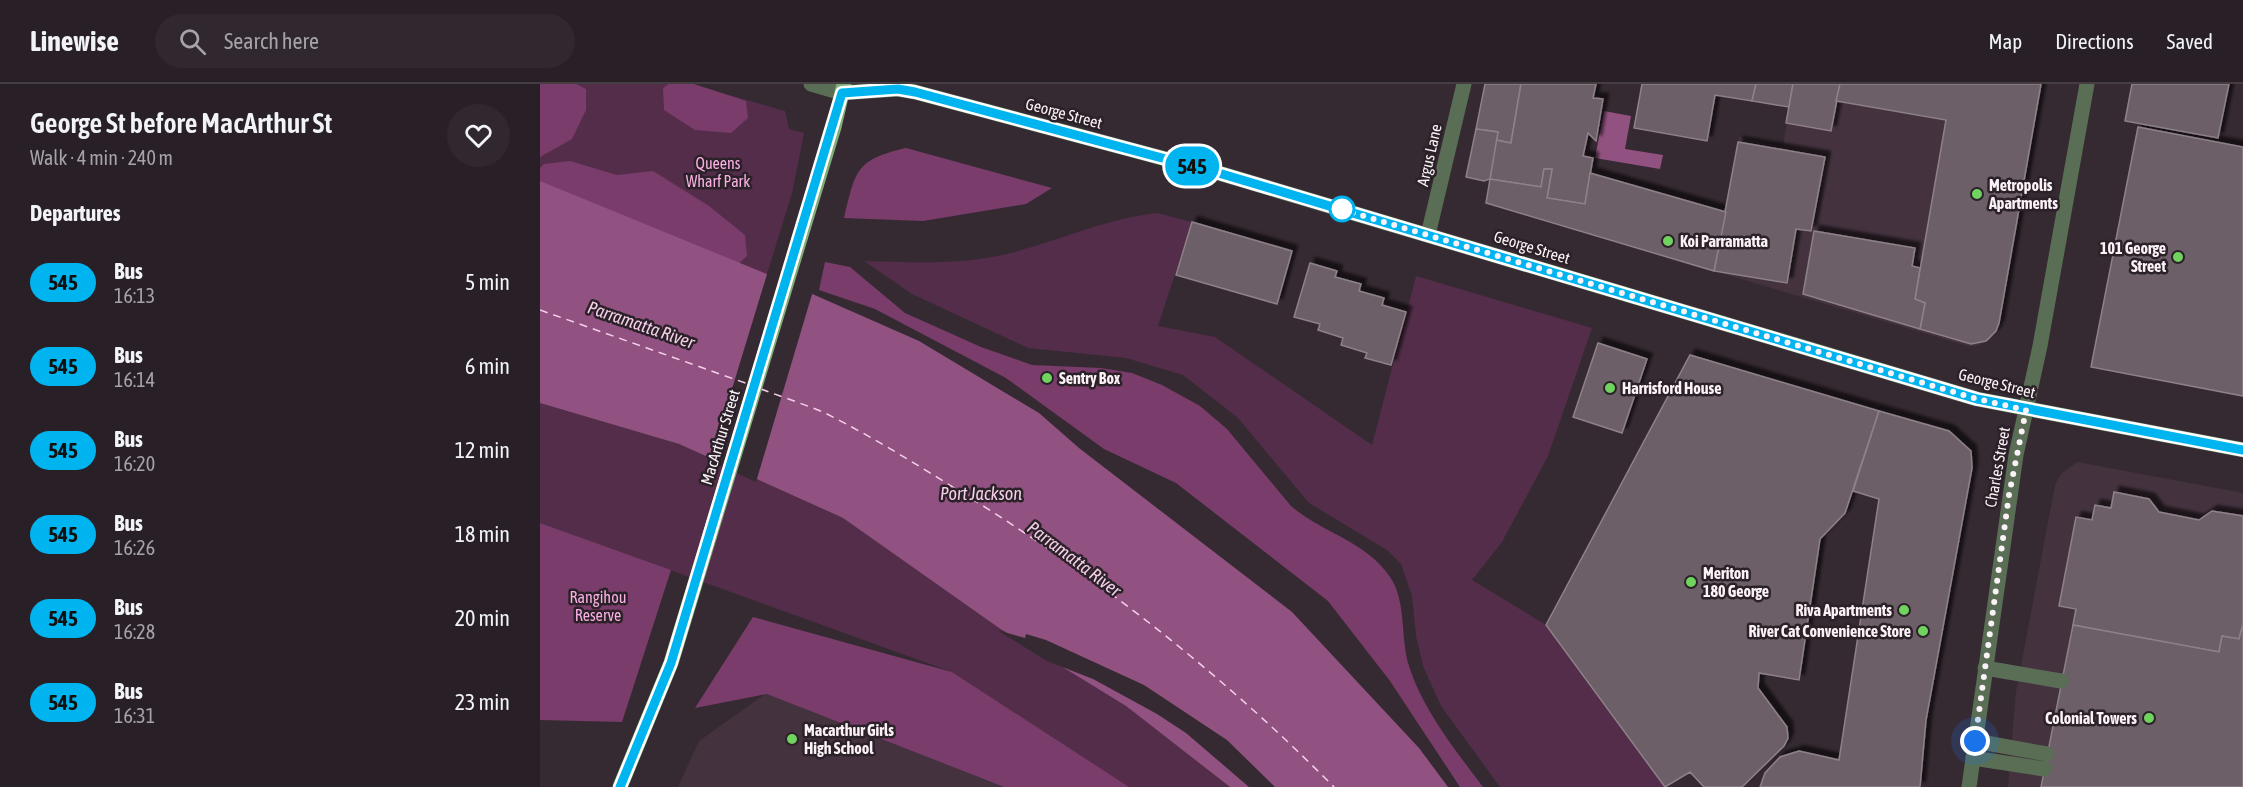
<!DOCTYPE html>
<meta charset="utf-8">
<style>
:root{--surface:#282026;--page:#30282e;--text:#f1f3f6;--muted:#a5a3a7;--line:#443e43}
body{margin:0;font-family:"Asap Condensed",sans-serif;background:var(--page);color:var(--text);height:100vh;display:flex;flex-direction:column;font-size:22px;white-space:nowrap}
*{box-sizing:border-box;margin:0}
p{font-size:20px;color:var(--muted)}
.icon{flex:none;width:33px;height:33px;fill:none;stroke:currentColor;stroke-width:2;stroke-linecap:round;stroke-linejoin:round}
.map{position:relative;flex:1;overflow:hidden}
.drawer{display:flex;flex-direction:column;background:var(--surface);width:540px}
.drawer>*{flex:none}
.badge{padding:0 12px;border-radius:20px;font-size:21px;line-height:39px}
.you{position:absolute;width:30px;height:30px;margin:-15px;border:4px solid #fff;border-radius:50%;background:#1a73e8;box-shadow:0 0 0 9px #1a73e833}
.map>.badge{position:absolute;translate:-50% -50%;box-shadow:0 0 0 3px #fff}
h2{padding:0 30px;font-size:22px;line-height:54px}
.round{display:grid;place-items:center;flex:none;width:63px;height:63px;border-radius:32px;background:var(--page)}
.summary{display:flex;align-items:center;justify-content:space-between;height:102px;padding:0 30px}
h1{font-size:28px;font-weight:600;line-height:45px}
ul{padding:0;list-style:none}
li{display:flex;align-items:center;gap:18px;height:84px;padding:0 30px}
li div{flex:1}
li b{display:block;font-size:22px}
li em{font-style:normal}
li .badge{min-width:66px;font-weight:700;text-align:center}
header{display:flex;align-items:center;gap:36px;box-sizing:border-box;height:84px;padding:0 30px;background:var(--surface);border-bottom:2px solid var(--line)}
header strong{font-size:28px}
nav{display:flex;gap:33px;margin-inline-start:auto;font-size:21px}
.search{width:420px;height:54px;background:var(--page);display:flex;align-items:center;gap:15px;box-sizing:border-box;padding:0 21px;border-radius:33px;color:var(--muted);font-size:22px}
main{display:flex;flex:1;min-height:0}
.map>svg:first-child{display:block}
</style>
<header>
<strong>Linewise</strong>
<div class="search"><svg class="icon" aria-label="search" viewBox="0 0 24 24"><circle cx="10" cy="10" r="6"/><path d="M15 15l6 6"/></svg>Search here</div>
<nav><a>Map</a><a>Directions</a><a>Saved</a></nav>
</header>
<main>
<section class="drawer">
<div class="summary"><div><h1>George St before MacArthur St</h1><p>Walk · 4 min · 240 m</p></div><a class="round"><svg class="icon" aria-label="heart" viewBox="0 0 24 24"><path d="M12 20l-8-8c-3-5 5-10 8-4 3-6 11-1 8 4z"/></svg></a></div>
<h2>Departures</h2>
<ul>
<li><span class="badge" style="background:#00b5ef;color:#111">545</span><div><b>Bus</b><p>16:13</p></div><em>5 min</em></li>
<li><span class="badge" style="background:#00b5ef;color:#111">545</span><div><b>Bus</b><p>16:14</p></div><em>6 min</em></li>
<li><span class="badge" style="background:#00b5ef;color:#111">545</span><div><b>Bus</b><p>16:20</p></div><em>12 min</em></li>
<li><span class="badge" style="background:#00b5ef;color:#111">545</span><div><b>Bus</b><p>16:26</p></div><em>18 min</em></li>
<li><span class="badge" style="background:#00b5ef;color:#111">545</span><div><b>Bus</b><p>16:28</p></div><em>20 min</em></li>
<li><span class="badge" style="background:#00b5ef;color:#111">545</span><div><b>Bus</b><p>16:31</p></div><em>23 min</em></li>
</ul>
</section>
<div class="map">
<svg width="1703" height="703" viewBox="0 0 1703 703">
<defs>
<filter id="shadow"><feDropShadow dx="5.5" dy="-5.5" stdDeviation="1.5" flood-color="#0009"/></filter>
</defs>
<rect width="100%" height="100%" fill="#362a32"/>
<g fill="#44333f">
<path d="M 1253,0 L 1502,0 L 1458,242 L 1450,256 L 1435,262 L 1428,262 L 1174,187 L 1199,53 L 1243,63 Z"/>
<path d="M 1537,378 L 1703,409 L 1703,703 L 1468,703 L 1476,608 L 1515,401 L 1521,390 Z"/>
<path d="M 227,609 L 464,703 L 138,703 L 159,657 Z"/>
</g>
<g fill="#532d49">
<path d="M 0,0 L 151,0 L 245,27 L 249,45 L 264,49 L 252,109 L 227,190 L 0,97 Z"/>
<path d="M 617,129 L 652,138 L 618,242 L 675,253 L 832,361 L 876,192 L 1052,244 L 1008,372 L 962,458 L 932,496 L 1006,541 L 1125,703 L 960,703 L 901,622 L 883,582 L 876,552 L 872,512 L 861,480 L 847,466 L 769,419 L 697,333 L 643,291 L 586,274 L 488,264 L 372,210 L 324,177 C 369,178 413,181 457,172 C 511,161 561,135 617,129 Z"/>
<path d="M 0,319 L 139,360 L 303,434 L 459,544 L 586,622 L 690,703 L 585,703 L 412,588 L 0,439 Z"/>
</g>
<g fill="#7a3c6a">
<path d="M 0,0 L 36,0 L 46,5 L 46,26 L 32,55 L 0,73 Z"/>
<path d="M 129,0 L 154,0 L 206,17 L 208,34 L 191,49 L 155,46 L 124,26 L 123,4 Z"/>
<path d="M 366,64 L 512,104 L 486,120 L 383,137 L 304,134 C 316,86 315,76 366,64 Z"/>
<path d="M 30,77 L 77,91 L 113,87 L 169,122 L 205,151 L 207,172 L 195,183 L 0,134 L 0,84 L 4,80 Z"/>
<path d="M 285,178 L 310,183 L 365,229 L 441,263 L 492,281 L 561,284 L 592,289 L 622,301 L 660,322 L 687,345 L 751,422 C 782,449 826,457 850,493 C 867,518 860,554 869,582 C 883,626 916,667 943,703 L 920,703 L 850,597 L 788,517 L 636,399 L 564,365 L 466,294 L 335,225 L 279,206 Z"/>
<path d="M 0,439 L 131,486 L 82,638 L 0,636 Z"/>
<path d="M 213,533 L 412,588 L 589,703 L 464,703 L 227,610 L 155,624 Z"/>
</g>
<g fill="#925281">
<path d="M 1064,27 L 1091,32 L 1085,65 L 1123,71 L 1120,85 L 1055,74 Z"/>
<path d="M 0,97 L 227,190 L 379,257 L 499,329 L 539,364 L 752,528 L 879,664 L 908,703 L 690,703 L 586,622 L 459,544 L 303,434 L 139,360 L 0,319 Z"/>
</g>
<g fill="#362a32">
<path d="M 228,187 L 273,207 L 216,398 L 170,377 Z"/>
<path d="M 457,546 L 485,554 L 486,550 L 506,556 L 604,601 L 687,656 L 735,703 L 709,703 L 646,649 L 617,630 L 553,595 L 507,577 Z"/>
</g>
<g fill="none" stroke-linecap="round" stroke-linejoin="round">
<g stroke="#f6d0ea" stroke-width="1.5" stroke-dasharray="8 6" stroke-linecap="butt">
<path d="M 0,226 L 208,300"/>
<path d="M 221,305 C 242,313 264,320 285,329 C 335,354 382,384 429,413 C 562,496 684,592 794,703"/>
</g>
</g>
<g fill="#6c5f67" stroke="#8e818a" stroke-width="1.5" filter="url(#shadow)">
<path d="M 945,0 L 981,0 L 971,59 L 956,56 L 958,48 L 936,45 Z"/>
<path d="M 981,0 L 1056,0 L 1053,14 L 1063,15 L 1056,57 L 1048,49 L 1043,72 L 1053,74 L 1045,120 L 1007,114 L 1012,85 L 1004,85 L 1001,103 L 950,95 L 956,56 L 971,59 Z"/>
<path d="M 1102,0 L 1216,0 L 1212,17 L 1175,11 L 1167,57 L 1094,44 Z"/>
<path d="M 1216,0 L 1253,0 L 1249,23 L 1212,17 Z"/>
<path d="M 1253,0 L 1300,0 L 1291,47 L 1246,39 Z"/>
<path d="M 1300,0 L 1501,0 L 1459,239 L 1456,247 L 1446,257 L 1431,260 L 1380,245 L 1385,219 L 1375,215 L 1406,36 L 1296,17 Z"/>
<path d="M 1592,0 L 1689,0 L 1678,54 L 1585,37 Z"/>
<path d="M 1598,43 L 1703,63 L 1703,312 L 1551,283 Z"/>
<path d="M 936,45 L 958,48 L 950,95 L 944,97 L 926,93 Z"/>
<path d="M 1198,58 L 1285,73 L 1271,147 L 1256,145 L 1247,199 L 1174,187 Z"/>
<path d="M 1004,85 L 1012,85 L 1007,114 L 1045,120 L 1050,89 L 1186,128 L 1174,187 L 946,119 L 950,95 L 1001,103 Z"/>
<path d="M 652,138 L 752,167 L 737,220 L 636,191 Z"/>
<path d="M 1274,147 L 1375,164 L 1372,182 L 1380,184 L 1375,215 L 1385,219 L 1380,245 L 1263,210 Z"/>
<path d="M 770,179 L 797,187 L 795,193 L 821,200 L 819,207 L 844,214 L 842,221 L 866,228 L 851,281 L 825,274 L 827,269 L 801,261 L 803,254 L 778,246 L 780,240 L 754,233 Z"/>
<path d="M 1058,259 L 1107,275 L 1082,349 L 1033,333 Z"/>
<path d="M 1150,271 L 1339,327 L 1305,429 L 1280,455 L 1259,596 L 1219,589 L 1218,604 L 1247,643 L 1248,654 L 1244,662 L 1202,703 L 1164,703 L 1150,688 L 1125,703 L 1006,541 Z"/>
<path d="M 1339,327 L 1409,347 L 1431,367 L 1432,384 L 1386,636 L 1380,703 L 1220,703 L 1225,689 L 1240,673 L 1259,667 L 1299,676 L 1339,415 L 1313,407 Z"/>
<path d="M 1574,408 L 1609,415 L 1619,428 L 1659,436 L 1672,427 L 1703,432 L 1703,540 L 1699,555 L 1682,552 L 1679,568 L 1533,541 L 1536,525 L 1519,522 L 1536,433 L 1552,436 L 1555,421 L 1571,424 Z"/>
<path d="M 1703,540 L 1703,703 L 1501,703 L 1533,541 L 1679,568 L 1682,552 L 1699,555 Z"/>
</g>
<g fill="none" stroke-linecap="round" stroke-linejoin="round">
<g stroke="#596e55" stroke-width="15">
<path d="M 271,0 L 302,9 L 358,5 L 375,8 L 682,90 L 1437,315 L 1703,366"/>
<path d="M 888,151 L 924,0"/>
<path d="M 1445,584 L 1521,597"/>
<path d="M 1435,657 L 1507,670"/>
<path d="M 1433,674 L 1504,685"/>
<path d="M 1429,703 L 1476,371 L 1500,262 L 1547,0"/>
</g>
<path stroke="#80ae79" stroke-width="15" d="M 80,703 L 131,579 L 294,43 L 304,0"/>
</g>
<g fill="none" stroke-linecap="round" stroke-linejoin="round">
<defs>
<path id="line" d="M 80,703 L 131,579 L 302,9 L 358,5 L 375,8 L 682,90 L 1437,315 L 1703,366"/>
</defs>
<use href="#line" stroke="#fff" stroke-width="14"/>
<use href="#line" stroke="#00b5ef" stroke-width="9"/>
<path stroke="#faf2f7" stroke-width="6" stroke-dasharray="0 10.8" d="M 802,125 L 797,124 L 1437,315 L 1486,326 L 1469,411 L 1435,657"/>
</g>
<g fill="#70d35f" stroke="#2b2128" stroke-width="2">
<circle cx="1437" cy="110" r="6"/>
<circle cx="1128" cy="157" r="6"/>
<circle cx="1638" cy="173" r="6"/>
<circle cx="507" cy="294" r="6"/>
<circle cx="1070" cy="304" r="6"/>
<circle cx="1151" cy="498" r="6"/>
<circle cx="1364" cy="526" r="6"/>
<circle cx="1383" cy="547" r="6"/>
<circle cx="1609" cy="634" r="6"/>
<circle cx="252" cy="655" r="6"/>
</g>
<circle fill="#fff" stroke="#00b5ef" stroke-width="3" cx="802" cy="125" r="12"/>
<g text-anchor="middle" stroke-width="5" stroke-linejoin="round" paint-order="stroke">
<g font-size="16" fill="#faf2f7" stroke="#2b2128">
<text transform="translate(524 29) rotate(15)" y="6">George Street</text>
<text transform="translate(889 71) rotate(-77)" y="6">Argus Lane</text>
<text transform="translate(992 163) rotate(17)" y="6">George Street</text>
<text transform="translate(1457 299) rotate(14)" y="6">George Street</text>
<text transform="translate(180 353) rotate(-73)" y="6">MacArthur Street</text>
<text transform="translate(1457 383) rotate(-80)" y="6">Charles Street</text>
</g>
<g font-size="16" fill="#fab0e4" stroke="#2b2128">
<text x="178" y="85">Queens<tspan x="178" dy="18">Wharf Park</tspan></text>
<text x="58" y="519">Rangihou<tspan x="58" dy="18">Reserve</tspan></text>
</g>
<g font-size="16" font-weight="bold" fill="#faf2f7" stroke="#2b2128" text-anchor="start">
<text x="1449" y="107">Metropolis<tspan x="1449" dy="18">Apartments</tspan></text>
<text x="1140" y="163">Koi Parramatta</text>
<text x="1626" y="170" text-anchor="end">101 George<tspan x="1626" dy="18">Street</tspan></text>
<text x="519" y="300">Sentry Box</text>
<text x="1082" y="310">Harrisford House</text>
<text x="1163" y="495">Meriton<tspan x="1163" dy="18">180 George</tspan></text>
<text x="1352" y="532" text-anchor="end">Riva Apartments</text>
<text x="1371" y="553" text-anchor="end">River Cat Convenience Store</text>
<text x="1597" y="640" text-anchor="end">Colonial Towers</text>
<text x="264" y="652">Macarthur Girls<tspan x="264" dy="18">High School</tspan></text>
</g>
<g font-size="18" font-style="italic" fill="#f6d0ea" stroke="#2b2128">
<text transform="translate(101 241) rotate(19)" y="6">Parramatta River</text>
<text x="441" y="416">Port Jackson</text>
<text transform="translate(534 475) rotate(37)" y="6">Parramatta River</text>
</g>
</g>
</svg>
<div class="you" style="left:1435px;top:657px"></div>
<b class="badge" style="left:652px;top:82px;background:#00b5ef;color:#111">545</b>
</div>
</main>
